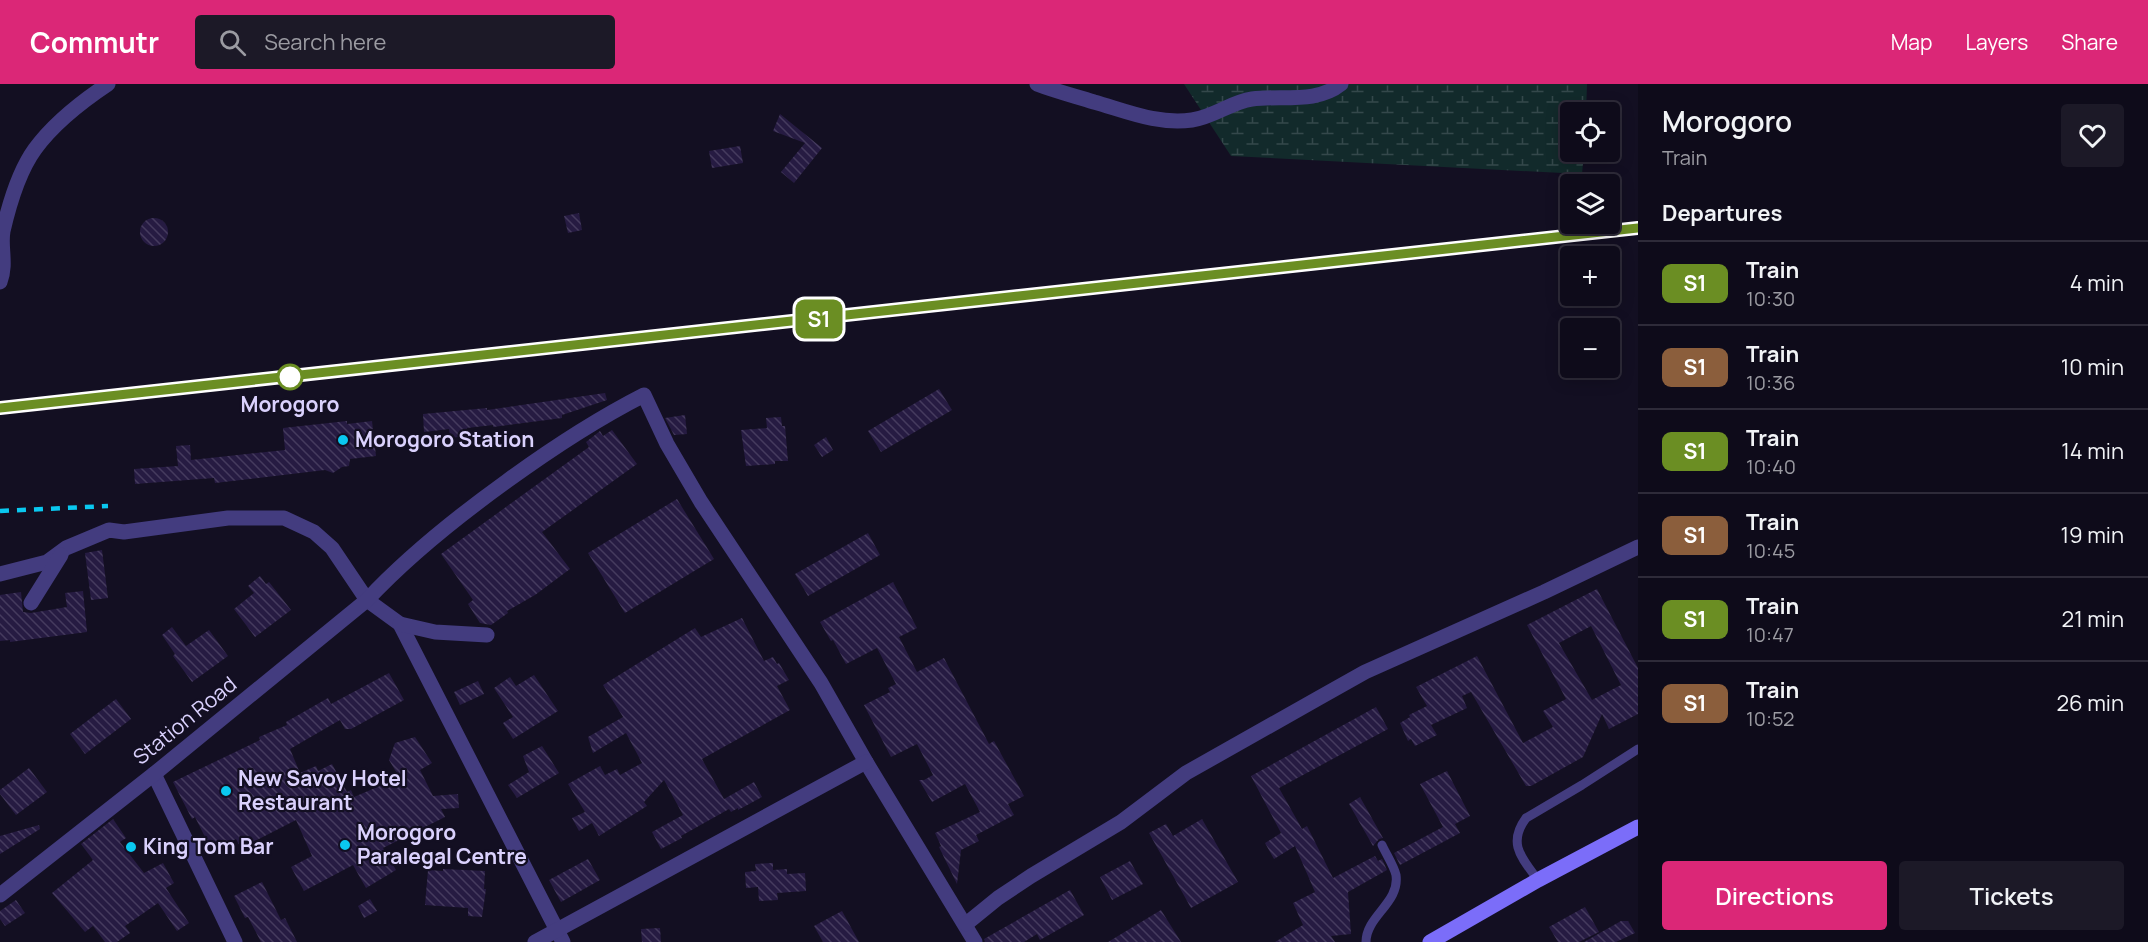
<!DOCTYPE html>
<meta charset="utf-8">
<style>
:root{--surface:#0e0b1a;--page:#1c1927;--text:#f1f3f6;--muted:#9b9ba2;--line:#2e2b39;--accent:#db2777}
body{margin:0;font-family:Manrope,sans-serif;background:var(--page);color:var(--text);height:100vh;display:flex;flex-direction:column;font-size:22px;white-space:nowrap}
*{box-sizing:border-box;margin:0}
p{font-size:20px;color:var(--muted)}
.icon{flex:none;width:33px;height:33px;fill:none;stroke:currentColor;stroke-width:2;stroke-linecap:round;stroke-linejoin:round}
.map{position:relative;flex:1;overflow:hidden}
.side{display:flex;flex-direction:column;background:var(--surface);width:510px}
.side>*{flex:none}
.badge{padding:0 12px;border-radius:9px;font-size:21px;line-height:39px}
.tools{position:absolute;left:1560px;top:18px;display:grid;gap:12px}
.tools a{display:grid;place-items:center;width:60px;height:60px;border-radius:6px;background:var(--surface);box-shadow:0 3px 15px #0003,0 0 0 2px var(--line);font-size:30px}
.map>.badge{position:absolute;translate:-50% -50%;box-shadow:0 0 0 3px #fff}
h2{padding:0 24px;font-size:22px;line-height:54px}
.round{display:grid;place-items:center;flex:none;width:63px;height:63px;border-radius:6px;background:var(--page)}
.overview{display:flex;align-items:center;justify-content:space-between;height:102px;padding:0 24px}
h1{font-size:28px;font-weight:600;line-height:45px}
.primary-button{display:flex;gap:12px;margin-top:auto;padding:12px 24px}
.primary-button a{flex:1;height:69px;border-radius:6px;background:var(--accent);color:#fff;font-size:24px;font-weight:600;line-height:69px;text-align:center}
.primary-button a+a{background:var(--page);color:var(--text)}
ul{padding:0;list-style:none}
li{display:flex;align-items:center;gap:18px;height:84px;padding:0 24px;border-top:2px solid var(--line)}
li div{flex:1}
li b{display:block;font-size:22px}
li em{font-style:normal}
li .badge{min-width:66px;font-weight:700;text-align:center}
header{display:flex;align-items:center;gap:36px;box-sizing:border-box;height:84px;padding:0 30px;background:var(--accent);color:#fff}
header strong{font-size:28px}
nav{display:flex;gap:33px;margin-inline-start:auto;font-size:21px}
.search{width:420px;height:54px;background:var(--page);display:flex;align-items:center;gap:15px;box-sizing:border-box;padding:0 21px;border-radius:6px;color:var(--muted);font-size:22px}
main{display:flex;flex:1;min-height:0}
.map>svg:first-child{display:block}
</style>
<header>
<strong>Commutr</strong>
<div class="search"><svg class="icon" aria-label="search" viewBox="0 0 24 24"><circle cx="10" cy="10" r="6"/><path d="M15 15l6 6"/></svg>Search here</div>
<nav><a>Map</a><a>Layers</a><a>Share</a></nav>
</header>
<main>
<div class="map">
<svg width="1638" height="858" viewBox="0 0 1638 858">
<defs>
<pattern id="wetland-marsh" width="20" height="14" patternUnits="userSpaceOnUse" patternTransform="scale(1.5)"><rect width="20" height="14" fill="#122a2b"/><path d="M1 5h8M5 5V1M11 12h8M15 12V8" fill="none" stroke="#34484b"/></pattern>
<pattern id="building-back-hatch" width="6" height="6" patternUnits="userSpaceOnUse" patternTransform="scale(1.5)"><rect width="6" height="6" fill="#261b42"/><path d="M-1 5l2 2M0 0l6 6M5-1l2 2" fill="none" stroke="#453b5e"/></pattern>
</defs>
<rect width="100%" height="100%" fill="#130f22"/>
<path fill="url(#wetland-marsh)" d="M 1184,0 L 1587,0 L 1586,28 L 1570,28 L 1570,68 L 1584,68 L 1582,90 L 1231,72 Z"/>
<g fill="url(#building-back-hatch)" fill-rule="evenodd">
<path d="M 780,30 L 822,64 L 794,99 L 781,88 L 805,59 L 773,47 Z"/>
<path d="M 740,62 L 743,79 L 712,84 L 709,67 Z"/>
<path d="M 579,129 L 582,146 L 568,149 L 564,132 Z"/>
<circle cx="154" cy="148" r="14"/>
<path d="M 939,305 L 952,326 L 881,368 L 868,347 Z"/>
<path d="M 605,309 L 607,316 L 562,331 L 562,334 L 493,343 L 493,341 L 467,344 L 468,352 L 450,354 L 449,345 L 424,348 L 423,330 L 487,324 L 487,326 Z"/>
<path d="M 685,331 L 687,350 L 674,351 L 665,334 Z"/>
<path d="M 781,333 L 782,342 L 785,342 L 788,377 L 775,377 L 775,380 L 746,382 L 741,346 L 767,344 L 766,334 Z"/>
<path d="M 347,337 L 347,340 L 372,337 L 376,372 L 350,375 L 349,382 L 342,383 L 333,389 L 325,386 L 215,399 L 214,394 L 135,400 L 134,385 L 178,382 L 176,362 L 190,361 L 191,376 L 285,366 L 283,344 Z"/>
<path d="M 612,346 L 637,380 L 542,448 L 570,485 L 535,511 L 507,527 L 508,529 L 491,541 L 480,539 L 468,520 L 473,516 L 441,470 L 589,363 L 586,358 L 600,347 L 603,352 Z"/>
<path d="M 826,353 L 833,366 L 822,373 L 814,361 Z"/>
<path d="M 677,415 L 714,475 L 625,529 L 588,469 Z"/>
<path d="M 868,449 L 880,471 L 808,512 L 795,490 Z"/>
<path d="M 102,466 L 108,514 L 91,516 L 85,469 Z"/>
<path d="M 260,492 L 266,500 L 269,498 L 291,526 L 255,553 L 234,525 L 254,509 L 248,502 Z"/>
<path d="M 893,498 L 917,544 L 899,553 L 917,588 L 944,574 L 989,660 L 994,657 L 1024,712 L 1008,720 L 1014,731 L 976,751 L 979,757 L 961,766 L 957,800 L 939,763 L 941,762 L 935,749 L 980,728 L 965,700 L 932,718 L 919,696 L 924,696 L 933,691 L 917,660 L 891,673 L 864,621 L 890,608 L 888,604 L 896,600 L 877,564 L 846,580 L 833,556 L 831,557 L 820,538 Z"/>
<path d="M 1597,505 L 1638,584 L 1638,630 L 1609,645 L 1602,630 L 1583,673 L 1531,702 L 1526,702 L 1471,608 L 1462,612 L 1467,624 L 1431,641 L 1437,651 L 1415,662 L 1411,655 L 1408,657 L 1400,639 L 1410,633 L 1409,631 L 1427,622 L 1416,603 L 1477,572 L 1523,659 L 1553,643 L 1543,627 L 1566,615 L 1527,541 ZM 1591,542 L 1621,601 L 1592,616 L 1559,559 Z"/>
<path d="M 83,507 L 87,548 L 10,558 L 10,556 L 0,557 L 0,511 L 21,508 L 23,528 L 31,529 L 67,523 L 65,509 Z"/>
<path d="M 742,534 L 764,577 L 773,573 L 777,580 L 779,579 L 789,596 L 777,602 L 790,626 L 702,675 L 724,715 L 754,698 L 762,713 L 738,726 L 738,724 L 731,728 L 729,725 L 681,752 L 682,754 L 661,765 L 652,748 L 683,731 L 664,696 L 644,718 L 647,722 L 599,752 L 592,739 L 579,747 L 572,734 L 585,728 L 568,700 L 600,682 L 605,691 L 617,685 L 620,691 L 642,679 L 626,649 L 593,669 L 588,653 L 623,633 L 603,601 L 695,544 L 701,553 Z"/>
<path d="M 172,543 L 186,562 L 209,546 L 228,572 L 192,598 L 173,572 L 175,570 L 162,551 Z"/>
<path d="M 389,589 L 404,616 L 351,645 L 345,645 L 340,636 L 290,665 L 300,689 L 316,682 L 318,687 L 332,680 L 347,708 L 351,706 L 354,713 L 382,701 L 398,691 L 389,676 L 395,659 L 415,653 L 432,679 L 420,686 L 433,712 L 458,710 L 459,724 L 441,725 L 445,733 L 383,764 L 396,786 L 366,804 L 353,781 L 304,807 L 291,783 L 312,772 L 296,736 L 241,764 L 236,755 L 222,762 L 220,759 L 210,763 L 195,733 L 192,735 L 173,698 L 260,656 L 259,653 L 287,641 L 286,638 L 328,614 L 331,620 Z"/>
<path d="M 534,591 L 558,627 L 513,655 L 503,639 L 513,633 L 494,604 L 510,593 L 516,602 Z"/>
<path d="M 478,597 L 484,610 L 460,621 L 454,608 Z"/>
<path d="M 116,615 L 131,635 L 85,670 L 70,650 Z"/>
<path d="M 1376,623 L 1388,645 L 1279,704 L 1302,745 L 1307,742 L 1333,794 L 1375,772 L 1378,777 L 1382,775 L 1387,786 L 1348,808 L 1351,850 L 1331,852 L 1335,858 L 1275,858 L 1303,841 L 1293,819 L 1315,808 L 1295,762 L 1274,775 L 1265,759 L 1281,749 L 1251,692 Z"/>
<path d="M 542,662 L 559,689 L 517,714 L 508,701 L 529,688 L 523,672 Z"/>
<path d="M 29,684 L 47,708 L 16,731 L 0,710 L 0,706 Z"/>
<path d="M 1447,687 L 1470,732 L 1455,740 L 1460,749 L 1400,781 L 1394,769 L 1443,743 L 1420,700 Z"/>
<path d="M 1360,713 L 1383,754 L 1379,755 L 1373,762 L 1349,720 Z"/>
<path d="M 113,735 L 126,754 L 120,758 L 144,789 L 163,779 L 174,799 L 166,804 L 189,839 L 177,847 L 158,819 L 125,842 L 130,849 L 117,858 L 105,858 L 93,842 L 85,848 L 52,809 L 93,776 L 81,760 Z"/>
<path d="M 1202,735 L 1238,798 L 1191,824 L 1149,749 L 1166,740 L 1173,752 Z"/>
<path d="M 39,741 L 40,745 L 0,770 L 0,752 Z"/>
<path d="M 588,775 L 600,796 L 561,818 L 549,796 Z"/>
<path d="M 1130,777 L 1143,800 L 1112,816 L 1100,793 Z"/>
<path d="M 773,779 L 773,786 L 787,785 L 787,790 L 805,789 L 806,807 L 777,809 L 778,816 L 759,817 L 758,803 L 746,804 L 745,788 L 756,787 L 755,780 Z"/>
<path d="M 443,785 L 485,787 L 484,805 L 486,805 L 482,833 L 468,832 L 468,824 L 425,821 L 428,786 L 443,787 Z"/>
<path d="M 262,798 L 281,836 L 285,834 L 297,858 L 261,858 L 248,833 L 245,834 L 234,812 Z"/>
<path d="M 1070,806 L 1084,831 L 1040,856 L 1037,850 L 1024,858 L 985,858 L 984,855 Z"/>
<path d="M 370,815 L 377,827 L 364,834 L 358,822 Z"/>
<path d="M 16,816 L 25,829 L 5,842 L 0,835 L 0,827 Z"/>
<path d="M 1585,823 L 1599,848 L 1579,858 L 1558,858 L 1549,843 Z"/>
<path d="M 1161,826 L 1181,858 L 1108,858 Z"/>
<path d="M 842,827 L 859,858 L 823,858 L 814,842 Z"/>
<path d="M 1621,837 L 1628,837 L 1635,849 L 1616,858 L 1584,858 Z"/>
<path d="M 660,844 L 661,858 L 642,858 L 641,845 Z"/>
</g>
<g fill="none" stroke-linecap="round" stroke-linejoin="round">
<g stroke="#433c7f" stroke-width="9">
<path d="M 1538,796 C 1522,774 1507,760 1526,734 L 1582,701 L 1638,665"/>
<path d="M 1366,858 C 1366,832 1400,819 1396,791 C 1394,782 1386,770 1382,761"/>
</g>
<g stroke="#433c7f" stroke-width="15">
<path d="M 1037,0 C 1055,7 1075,12 1094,18 C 1126,27 1158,41 1192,36 C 1214,33 1231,18 1252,15 C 1282,11 1316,20 1341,0"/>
<path d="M 0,198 C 7,180 0,163 3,147 C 9,121 19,87 35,65 C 54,39 81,18 108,0"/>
<path d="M 0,490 L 47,478 L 66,464 L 109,446 L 124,448 L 228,434 L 284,434 L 314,448 L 332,464 L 367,516 L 400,540 L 563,858"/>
<path d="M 31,519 L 61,471"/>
<path d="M 400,540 L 435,548 L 487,551"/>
<path d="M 154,690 L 235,858"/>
<path d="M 0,811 L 154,690 L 367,516 C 409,471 457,433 507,397 C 551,365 595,336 644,311 L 667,360 L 701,418 L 821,599 L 866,678 L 975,858"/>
<path d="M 966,840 L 998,814 L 1031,792 L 1121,738 L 1186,689 L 1317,615 L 1365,588 L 1544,508 L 1638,463"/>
<path d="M 535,858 L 866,678"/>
</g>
<path stroke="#7b6df9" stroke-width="15" d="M 1430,858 L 1538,796 L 1638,743"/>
<g stroke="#0ac8f0" stroke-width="4.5" stroke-dasharray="9 8" stroke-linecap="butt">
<path d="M 0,324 L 1638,144"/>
<path d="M 0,427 L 108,422"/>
</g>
</g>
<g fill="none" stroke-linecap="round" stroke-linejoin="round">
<defs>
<path id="line" d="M 0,324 L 1638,144"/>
</defs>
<use href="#line" stroke="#fff" stroke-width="14"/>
<use href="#line" stroke="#6b8e23" stroke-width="9"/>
</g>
<circle fill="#fff" stroke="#6b8e23" stroke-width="3" cx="290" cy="293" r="12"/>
<g fill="#0ac8f0" stroke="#130f22" stroke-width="2">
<circle cx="343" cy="356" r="6"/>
<circle cx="226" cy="707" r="6"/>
<circle cx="345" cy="761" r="6"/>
<circle cx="131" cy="763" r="6"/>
</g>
<g text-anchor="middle" stroke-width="4.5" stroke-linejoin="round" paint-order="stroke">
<g font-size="21" font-weight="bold" fill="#dad1fd" stroke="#130f22">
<text x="290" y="328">Morogoro</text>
</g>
<g font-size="21" font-weight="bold" fill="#dad1fd" stroke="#130f22" text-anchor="start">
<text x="355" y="363">Morogoro Station</text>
<text x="238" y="702">New Savoy Hotel<tspan x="238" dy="24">Restaurant</tspan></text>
<text x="357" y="756">Morogoro<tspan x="357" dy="24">Paralegal Centre</tspan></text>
<text x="143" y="770">King Tom Bar</text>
</g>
<g font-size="21" fill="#dad1fd" stroke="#130f22">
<text transform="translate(185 637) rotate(-39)" y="7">Station Road</text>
</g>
</g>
</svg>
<div class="tools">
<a><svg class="icon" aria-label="locate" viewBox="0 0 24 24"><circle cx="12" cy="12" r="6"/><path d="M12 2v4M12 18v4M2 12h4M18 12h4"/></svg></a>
<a><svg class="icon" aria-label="layers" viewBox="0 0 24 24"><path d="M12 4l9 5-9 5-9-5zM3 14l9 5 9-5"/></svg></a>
<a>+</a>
<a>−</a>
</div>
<b class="badge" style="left:819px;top:235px;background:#6b8e23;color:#fff">S1</b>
</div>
<section class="side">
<div class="overview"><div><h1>Morogoro</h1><p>Train</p></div><a class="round"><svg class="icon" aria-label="heart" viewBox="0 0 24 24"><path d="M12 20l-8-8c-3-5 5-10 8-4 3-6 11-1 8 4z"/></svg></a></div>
<h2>Departures</h2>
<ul>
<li><span class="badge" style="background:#6b8e23;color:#fff">S1</span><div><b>Train</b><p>10:30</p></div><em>4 min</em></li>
<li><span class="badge" style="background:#8b5e3c;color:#fff">S1</span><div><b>Train</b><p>10:36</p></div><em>10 min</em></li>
<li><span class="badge" style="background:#6b8e23;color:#fff">S1</span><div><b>Train</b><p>10:40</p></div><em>14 min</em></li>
<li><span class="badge" style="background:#8b5e3c;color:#fff">S1</span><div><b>Train</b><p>10:45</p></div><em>19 min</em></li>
<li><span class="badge" style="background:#6b8e23;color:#fff">S1</span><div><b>Train</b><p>10:47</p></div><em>21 min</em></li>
<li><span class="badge" style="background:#8b5e3c;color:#fff">S1</span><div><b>Train</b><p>10:52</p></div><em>26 min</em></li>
</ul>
<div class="primary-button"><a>Directions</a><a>Tickets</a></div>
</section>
</main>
